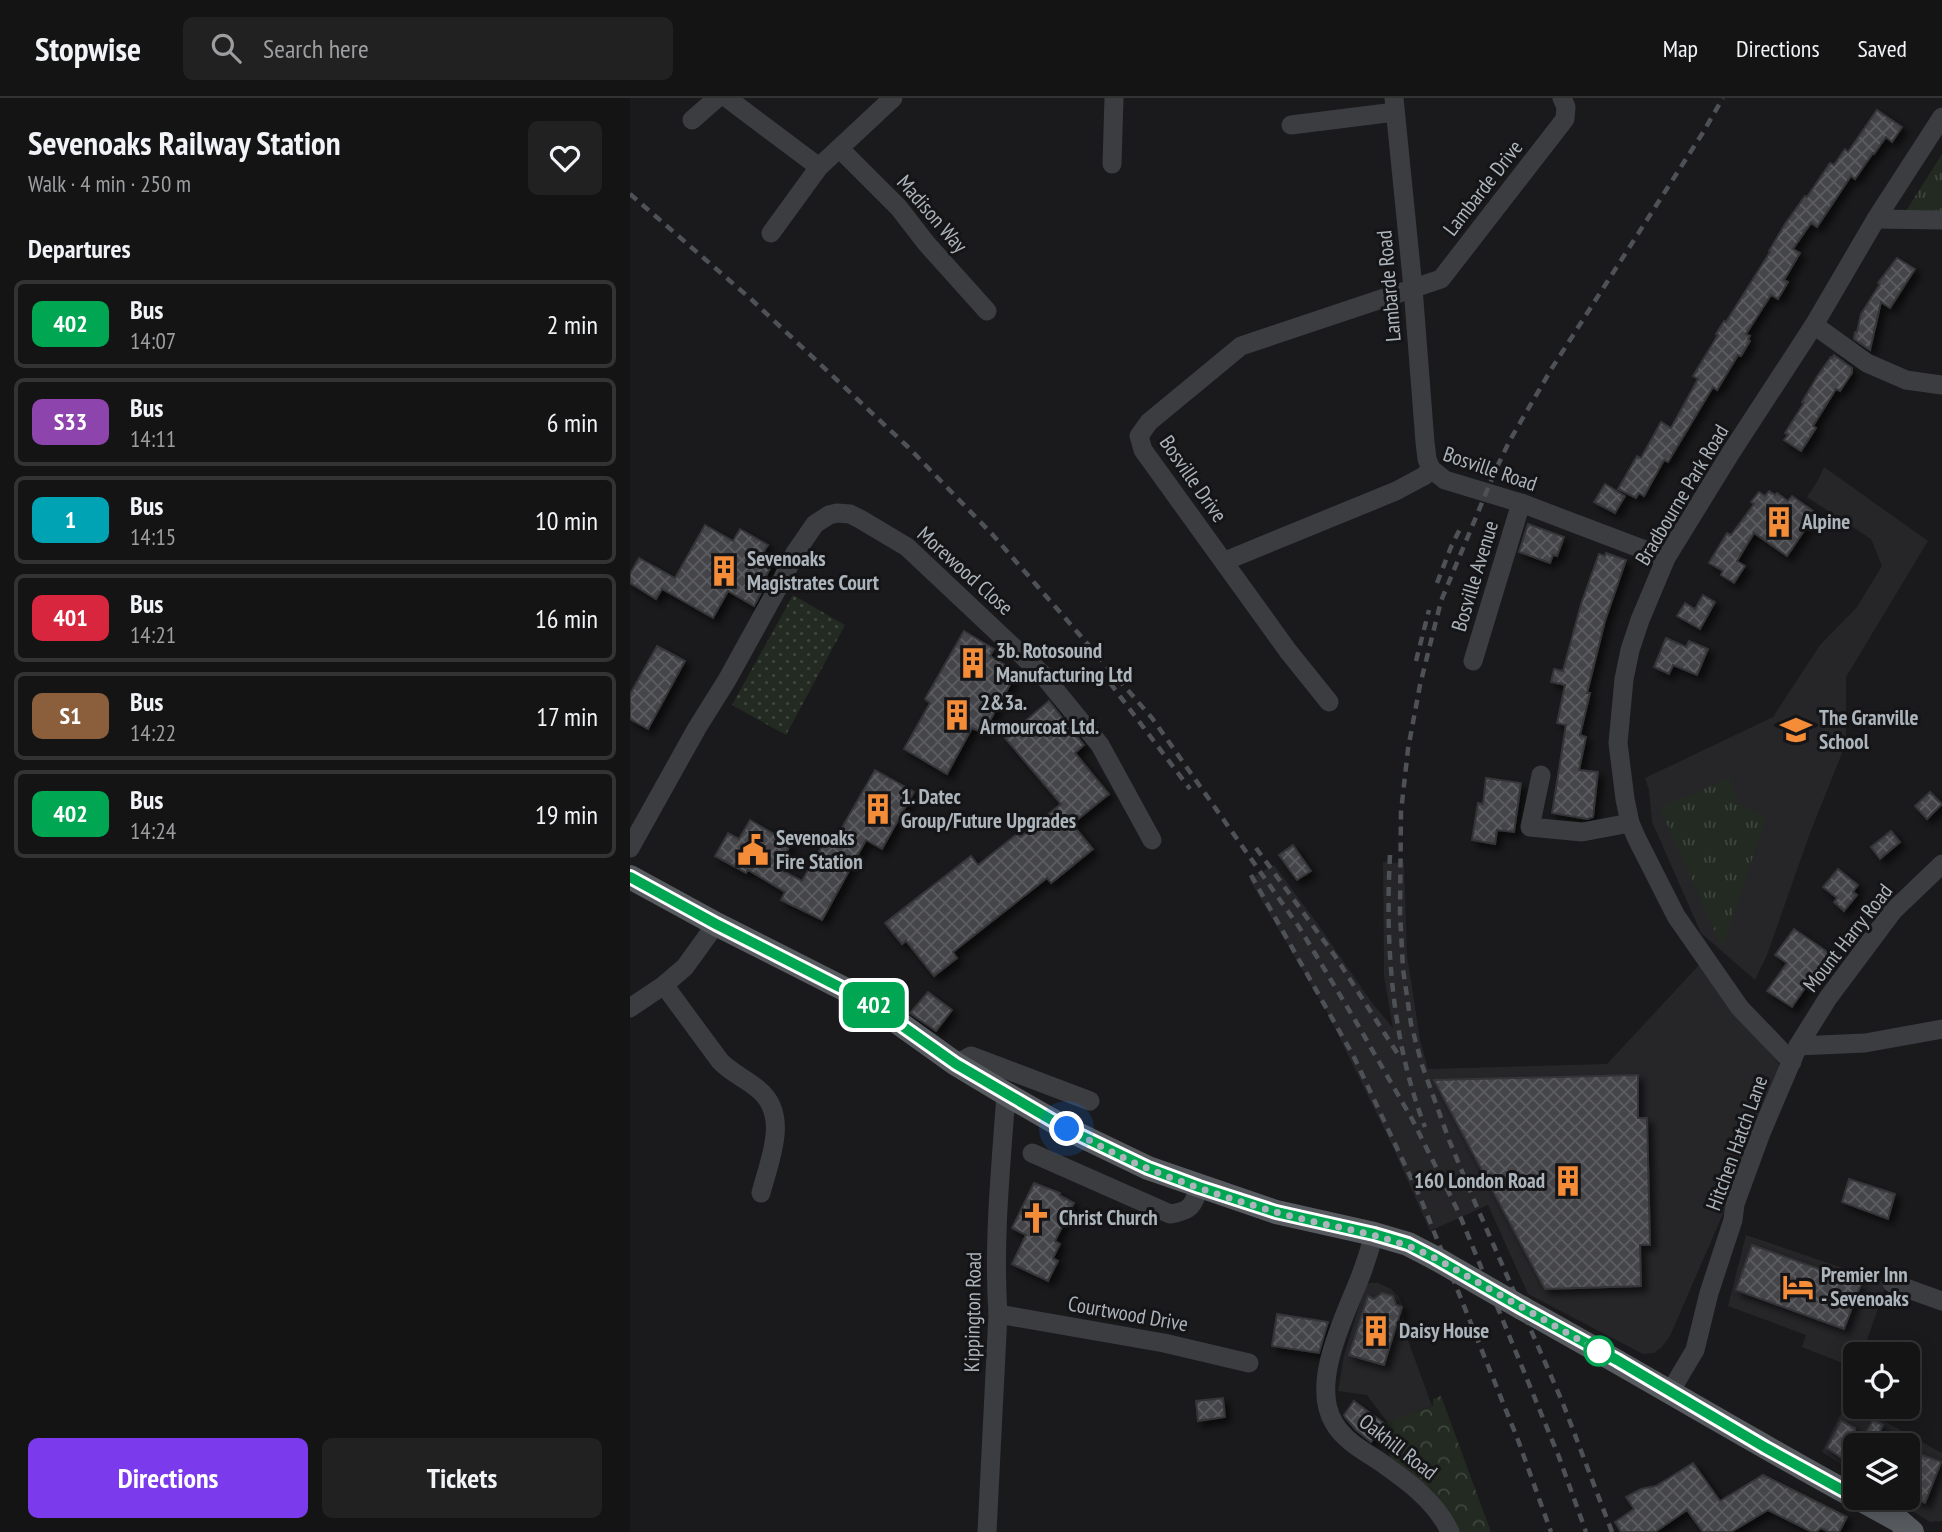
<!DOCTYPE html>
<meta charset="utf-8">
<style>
:root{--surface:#141415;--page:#212122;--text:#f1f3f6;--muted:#9d9ea0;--line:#333334;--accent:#7c3aed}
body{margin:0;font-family:"PT Sans Narrow",sans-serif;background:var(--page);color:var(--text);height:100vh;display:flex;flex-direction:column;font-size:26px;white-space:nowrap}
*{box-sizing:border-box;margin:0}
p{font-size:23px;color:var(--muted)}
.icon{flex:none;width:38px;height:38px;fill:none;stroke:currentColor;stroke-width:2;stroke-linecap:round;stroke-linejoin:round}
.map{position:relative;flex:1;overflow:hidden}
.panel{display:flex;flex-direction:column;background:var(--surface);width:630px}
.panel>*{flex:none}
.badge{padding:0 14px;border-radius:10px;font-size:24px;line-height:46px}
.buttons{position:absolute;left:1213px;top:1244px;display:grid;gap:14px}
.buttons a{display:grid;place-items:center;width:77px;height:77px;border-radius:10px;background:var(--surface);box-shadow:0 4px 18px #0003,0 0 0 2px var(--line);font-size:35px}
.you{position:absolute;width:35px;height:35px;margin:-18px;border:5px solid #fff;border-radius:50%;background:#1a73e8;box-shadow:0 0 0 10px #1a73e833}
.map>.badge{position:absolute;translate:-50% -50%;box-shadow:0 0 0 4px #fff}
h2{padding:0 28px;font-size:26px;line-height:63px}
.round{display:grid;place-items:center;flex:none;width:74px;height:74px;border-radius:10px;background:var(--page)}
.overview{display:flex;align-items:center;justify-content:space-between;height:119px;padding:0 28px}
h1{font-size:33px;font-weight:700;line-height:52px}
.cta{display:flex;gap:14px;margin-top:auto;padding:14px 28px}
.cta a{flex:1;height:80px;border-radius:10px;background:var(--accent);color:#fff;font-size:28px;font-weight:700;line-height:80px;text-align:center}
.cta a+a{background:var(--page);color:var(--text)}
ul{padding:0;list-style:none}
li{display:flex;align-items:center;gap:21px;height:88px;margin:0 14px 10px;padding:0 14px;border:4px solid var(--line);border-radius:10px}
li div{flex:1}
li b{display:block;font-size:26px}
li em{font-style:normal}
li .badge{min-width:77px;font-weight:700;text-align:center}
header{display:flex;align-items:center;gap:42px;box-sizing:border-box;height:98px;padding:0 35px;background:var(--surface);border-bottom:2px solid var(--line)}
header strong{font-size:33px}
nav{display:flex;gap:38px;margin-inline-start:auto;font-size:24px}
.search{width:490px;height:63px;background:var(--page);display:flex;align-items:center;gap:18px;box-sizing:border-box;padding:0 24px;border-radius:10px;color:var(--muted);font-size:26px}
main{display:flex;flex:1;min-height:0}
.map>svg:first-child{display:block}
</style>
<header>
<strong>Stopwise</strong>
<div class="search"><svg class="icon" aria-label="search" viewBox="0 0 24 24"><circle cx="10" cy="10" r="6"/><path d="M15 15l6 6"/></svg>Search here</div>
<nav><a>Map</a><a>Directions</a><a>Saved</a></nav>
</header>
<main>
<section class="panel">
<div class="overview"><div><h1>Sevenoaks Railway Station</h1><p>Walk · 4 min · 250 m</p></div><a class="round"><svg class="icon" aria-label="heart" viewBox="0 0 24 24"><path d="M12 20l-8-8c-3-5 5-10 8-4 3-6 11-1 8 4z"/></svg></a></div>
<h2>Departures</h2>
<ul>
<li><span class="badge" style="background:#00a651;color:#fff">402</span><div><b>Bus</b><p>14:07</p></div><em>2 min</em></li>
<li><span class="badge" style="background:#8e44ad;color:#fff">S33</span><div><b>Bus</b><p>14:11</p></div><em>6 min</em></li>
<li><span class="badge" style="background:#00a3b4;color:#fff">1</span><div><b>Bus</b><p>14:15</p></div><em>10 min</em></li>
<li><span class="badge" style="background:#d7263d;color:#fff">401</span><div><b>Bus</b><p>14:21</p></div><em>16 min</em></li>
<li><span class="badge" style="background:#8b5e3c;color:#fff">S1</span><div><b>Bus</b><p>14:22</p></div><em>17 min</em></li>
<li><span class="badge" style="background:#00a651;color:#fff">402</span><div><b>Bus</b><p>14:24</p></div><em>19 min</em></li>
</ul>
<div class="cta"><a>Directions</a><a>Tickets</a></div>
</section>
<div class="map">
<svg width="1312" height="1434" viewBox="0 0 1312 1434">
<defs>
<pattern id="grass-dots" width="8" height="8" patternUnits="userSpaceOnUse" patternTransform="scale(1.75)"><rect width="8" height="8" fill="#222a21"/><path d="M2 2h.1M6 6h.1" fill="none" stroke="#3f463f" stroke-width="1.8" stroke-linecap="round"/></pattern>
<pattern id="forest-crowns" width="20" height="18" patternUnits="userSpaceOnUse" patternTransform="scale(1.75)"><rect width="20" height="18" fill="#222a21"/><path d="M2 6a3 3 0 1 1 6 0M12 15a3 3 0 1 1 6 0" fill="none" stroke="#3f463f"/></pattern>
<pattern id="park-tufts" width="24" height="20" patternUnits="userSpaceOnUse" patternTransform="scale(1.75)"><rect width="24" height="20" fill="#222a21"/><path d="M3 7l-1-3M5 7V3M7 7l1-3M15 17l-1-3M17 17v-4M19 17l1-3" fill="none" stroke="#3f463f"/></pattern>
<pattern id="building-cross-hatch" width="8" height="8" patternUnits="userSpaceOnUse" patternTransform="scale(1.75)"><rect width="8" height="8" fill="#444549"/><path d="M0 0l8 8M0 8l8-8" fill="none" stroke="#5c5d61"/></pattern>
<filter id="shadow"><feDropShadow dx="5" dy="5" stdDeviation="3.5" flood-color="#0009"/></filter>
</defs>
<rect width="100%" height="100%" fill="#1a1a1c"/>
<g fill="#262629">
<path d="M 1194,369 L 1298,443 L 1216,579 L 1216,645 L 1180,735 L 1137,857 L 1125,882 L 1071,835 L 1022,724 L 1019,692 L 1015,680 L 1143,619 L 1190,547 L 1227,509 L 1252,468 L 1241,441 L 1177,399 L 1188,382 Z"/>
<path d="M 753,764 L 774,765 L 777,857 L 790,941 L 798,971 L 977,966 L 1070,866 L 1155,973 L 1040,1238 L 1032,1249 L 1024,1255 L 1013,1256 L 898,1196 L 858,1107 L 800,1133 L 761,1045 L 697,914 L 619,781 L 644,767 L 687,825 L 742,905 L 763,930 L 754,878 Z"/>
<path d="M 1116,1137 L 1257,1185 L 1232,1256 L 1225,1256 L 1225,1270 L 1172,1249 L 1176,1237 L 1098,1208 Z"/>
<path d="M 739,1185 L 748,1185 L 761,1191 L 768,1198 L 772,1206 L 776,1237 L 802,1308 L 757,1324 L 737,1297 L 708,1293 L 714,1258 L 735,1189 Z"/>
<path d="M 1217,1303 L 1225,1309 L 1228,1309 L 1312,1355 L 1312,1423 L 1300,1424 L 1262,1400 L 1278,1400 L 1278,1348 L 1225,1348 L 1225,1375 L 1192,1354 Z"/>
</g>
<path fill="url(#grass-dots)" d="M 163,497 L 215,527 L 156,637 L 102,607 Z"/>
<path fill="url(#forest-crowns)" d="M 811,1298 L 861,1434 L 820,1434 L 761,1371 L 757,1323 L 803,1308 L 803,1301 Z"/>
<g fill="url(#park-tufts)">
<path d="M 1312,56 L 1312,114 L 1274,116 Z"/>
<path d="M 1100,680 L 1108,706 L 1136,720 L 1092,849 L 1030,710 Z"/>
</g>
<g fill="url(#building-cross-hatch)" stroke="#343538" stroke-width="2" filter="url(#shadow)">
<path d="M 1247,12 L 1272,29 L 1262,44 L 1256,39 L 1244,56 L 1243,55 L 1225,81 L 1221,78 L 1187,129 L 1181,125 L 1163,151 L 1170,155 L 1154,182 L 1158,184 L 1148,201 L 1141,197 L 1116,236 L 1120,238 L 1118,241 L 1120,243 L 1111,258 L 1108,257 L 1087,292 L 1083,289 L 1038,364 L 1034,362 L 1014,398 L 1009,395 L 1006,400 L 988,391 L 1007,358 L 1011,360 L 1031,324 L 1041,330 L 1068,281 L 1063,278 L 1088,237 L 1086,236 L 1094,223 L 1096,224 L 1140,154 L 1139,153 L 1155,126 L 1175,98 L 1177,99 L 1200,65 L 1204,67 L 1215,51 L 1218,54 Z"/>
<path d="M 1267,160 L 1285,171 L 1260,210 L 1251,204 L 1240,252 L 1224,241 L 1225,234 L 1227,234 L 1231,216 L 1250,186 L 1248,185 Z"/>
<path d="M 1204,257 L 1222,270 L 1222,275 L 1210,293 L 1206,291 L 1183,328 L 1186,330 L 1171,353 L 1154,342 L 1158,337 L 1155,335 L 1174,305 L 1172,304 L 1188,277 L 1201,259 L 1202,260 Z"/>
<path d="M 975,386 L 995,398 L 985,415 L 964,404 Z"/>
<path d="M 1139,393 L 1145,397 L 1147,395 L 1158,403 L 1162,398 L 1186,415 L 1157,458 L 1124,435 L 1107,463 L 1115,468 L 1104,485 L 1091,477 L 1093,473 L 1079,465 L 1097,435 L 1101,437 L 1124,406 L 1121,404 L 1129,394 L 1135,398 Z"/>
<path d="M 898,426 L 934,439 L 927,458 L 923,457 L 920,465 L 889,454 Z"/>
<path d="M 75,427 L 103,443 L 110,431 L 138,447 L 131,458 L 143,465 L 129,491 L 132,493 L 124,508 L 98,493 L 83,520 L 32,491 L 26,501 L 0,485 L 0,476 L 9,460 L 45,480 Z"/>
<path d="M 976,455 L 996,462 L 975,523 L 957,595 L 960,595 L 950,637 L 956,639 L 949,672 L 968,674 L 963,719 L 957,721 L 922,715 L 936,627 L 927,625 L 935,587 L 921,584 L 924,571 L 933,573 L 951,506 L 969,456 L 975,458 Z"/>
<path d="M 1073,497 L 1085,504 L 1070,531 L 1047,518 L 1055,505 L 1065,511 Z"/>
<path d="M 334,533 L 364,551 L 360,558 L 387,574 L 353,635 L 342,630 L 317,676 L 274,651 L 300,605 L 295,601 Z"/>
<path d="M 1036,540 L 1056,549 L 1059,543 L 1078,551 L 1067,577 L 1043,567 L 1039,576 L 1024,569 Z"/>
<path d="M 27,548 L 55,563 L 18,631 L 0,621 L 0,596 Z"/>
<path d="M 419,603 L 454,647 L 445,655 L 479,696 L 442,726 L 463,751 L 421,785 L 417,780 L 323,854 L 327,860 L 304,878 L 276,843 L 272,846 L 255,825 L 341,758 L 348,767 L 387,736 L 390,739 L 431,706 L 375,640 Z"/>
<path d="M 245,672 L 284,694 L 252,751 L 236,742 L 192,822 L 151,802 L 155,794 L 118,772 L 116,775 L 85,758 L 98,735 L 109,741 L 120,722 L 161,746 L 147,770 L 172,783 L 195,743 L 202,747 Z"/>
<path d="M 856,680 L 891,685 L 884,734 L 867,732 L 865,746 L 842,742 L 848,705 L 853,706 Z"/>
<path d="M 1300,694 L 1312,706 L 1297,721 L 1285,708 Z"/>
<path d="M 1261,733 L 1270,744 L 1250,761 L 1241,749 Z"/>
<path d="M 663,747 L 681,773 L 667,782 L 649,757 Z"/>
<path d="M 1208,771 L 1228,787 L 1223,794 L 1227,797 L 1214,813 L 1204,804 L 1207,800 L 1193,789 Z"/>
<path d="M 1164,831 L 1199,855 L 1162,909 L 1137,893 L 1157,865 L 1145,857 Z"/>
<path d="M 298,894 L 322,912 L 306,933 L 280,915 Z"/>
<path d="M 1008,977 L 1008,1020 L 1017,1020 L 1020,1147 L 1010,1147 L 1011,1188 L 915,1191 L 804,982 Z"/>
<path d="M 1219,1081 L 1265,1096 L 1258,1121 L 1212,1104 Z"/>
<path d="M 404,1085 L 430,1095 L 429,1097 L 444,1105 L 425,1143 L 430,1146 L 423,1160 L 428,1163 L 418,1183 L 382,1166 L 396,1137 L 382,1130 Z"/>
<path d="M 1122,1147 L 1231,1186 L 1214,1231 L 1106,1192 Z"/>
<path d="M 752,1195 L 763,1198 L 766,1207 L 772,1209 L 754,1267 L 719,1257 L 738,1198 L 744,1201 Z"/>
<path d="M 647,1216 L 698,1224 L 689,1255 L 642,1248 Z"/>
<path d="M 593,1300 L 595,1319 L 568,1323 L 566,1303 Z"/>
<path d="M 724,1303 L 755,1326 L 741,1344 L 726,1332 L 715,1319 L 714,1317 Z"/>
<path d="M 1243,1322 L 1253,1327 L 1243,1348 L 1228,1348 Z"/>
<path d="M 1211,1323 L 1225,1330 L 1225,1369 L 1197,1350 Z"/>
<path d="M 1284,1354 L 1311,1364 L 1295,1405 L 1278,1398 L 1278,1372 Z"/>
<path d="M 1063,1365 L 1090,1403 L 1133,1377 L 1217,1419 L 1209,1434 L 1199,1434 L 1191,1430 L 1186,1434 L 1182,1434 L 1138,1412 L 1101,1434 L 1073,1434 L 1057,1412 L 1025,1434 L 991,1434 L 985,1424 L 1004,1411 L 996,1399 L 1011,1391 L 1026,1388 Z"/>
</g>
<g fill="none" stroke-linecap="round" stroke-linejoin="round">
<g stroke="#3b3d41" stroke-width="19">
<path d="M 97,0 L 189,69"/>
<path d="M 764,0 L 783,190 L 795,344 L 797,361 L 801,371 L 815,382 L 891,405 L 1036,460"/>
<path d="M 62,22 L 87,0"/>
<path d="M 661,27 L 765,14"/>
<path d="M 210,51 L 269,110 L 296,145 L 357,213"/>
<path d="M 482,66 L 484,0"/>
<path d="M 1246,121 L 1312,122"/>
<path d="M 141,135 L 189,69 L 263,0"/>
<path d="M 1184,227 L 1237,265 L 1276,282 L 1312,287"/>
<path d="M 595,463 L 766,393 L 794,378 L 801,371"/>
<path d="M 843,563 L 891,405"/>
<path d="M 699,604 L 658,553 L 513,352 L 509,338 L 519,324 L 611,248 L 811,181 L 935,21 L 936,9 L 932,0"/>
<path d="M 911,677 L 900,729 L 952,734 L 1000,725"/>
<path d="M 0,750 L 67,630 L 97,582 L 150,486 L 165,455 L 185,426 L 199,417 L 207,415 L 220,416 L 230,421 L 277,449 L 413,577 L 470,647 L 522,742"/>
<path d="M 34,887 L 90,963 C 101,975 117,981 129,992 C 160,1018 139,1063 131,1095"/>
<path d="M 0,910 L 34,887 L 55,869 L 86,826"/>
<path d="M 1168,948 L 1235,945 L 1312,931"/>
<path d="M 1162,964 L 1110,910 L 1046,818 L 1007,741 L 1000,725 L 995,701 L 988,645 L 994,581 L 1000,552 L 1010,522 L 1036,460 L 1100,356 L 1184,227 L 1246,121 L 1312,19"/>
<path d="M 326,966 L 341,958 L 460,1003"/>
<path d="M 402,1055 L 540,1116 C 561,1113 563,1108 569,1089"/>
<path d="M 744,1136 C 740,1151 735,1167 729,1182 C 714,1220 680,1286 704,1325 C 714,1342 732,1352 749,1363 C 776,1382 806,1403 820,1434"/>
<path d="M 1262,1185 L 1312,1203"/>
<path d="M 368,1216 L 534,1245 L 619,1265"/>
<path d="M 1040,1294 L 1065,1252 L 1079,1195 L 1103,1122 L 1105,1106 L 1131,1035 L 1168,948 L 1198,900 L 1263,813 L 1312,766"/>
<path d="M 357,1434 L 368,1216 C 363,1143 371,1069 376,996"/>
</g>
<g stroke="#575b60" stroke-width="24">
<path d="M 0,779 L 86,826 L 238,903 L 326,966 L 376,996 L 437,1031 L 518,1070 L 646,1114 L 744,1136 L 778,1146 L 805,1160"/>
<path d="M 892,1210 C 1004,1272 1113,1338 1225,1399"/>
<path d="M 1228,1400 L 1268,1422 L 1282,1434"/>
</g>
<g stroke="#4e5256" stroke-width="4.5" stroke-dasharray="9 7" stroke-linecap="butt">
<path d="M 0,96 L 122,202 L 278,349 L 362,436 L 522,620 L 669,829 L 725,922 L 782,1021 L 828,1113 L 929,1359 L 956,1434"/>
<path d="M 807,485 L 821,449 L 832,427"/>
<path d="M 786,563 L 799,512"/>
<path d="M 480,585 L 560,691"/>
<path d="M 626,750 L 705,858 L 771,961"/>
<path d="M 760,757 C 755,847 762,944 795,1029"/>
<path d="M 621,777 L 724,959 L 790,1099 L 888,1342 L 921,1434"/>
<path d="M 982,1434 L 932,1303 L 846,1107 L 819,1042 L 792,967 L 781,926 L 773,871 L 770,815 L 771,714 L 778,651 L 790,587 L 811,503 L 866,371 L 880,342 L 922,270 L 1072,36 L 1093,0"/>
</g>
<path stroke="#575b60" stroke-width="24" d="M 805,1160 L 892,1210"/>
</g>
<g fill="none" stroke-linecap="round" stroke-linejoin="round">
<defs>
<path id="line" d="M 0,779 L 86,826 L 237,903 L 326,966 L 437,1031 L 518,1070 L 569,1089 L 646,1114 L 744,1136 L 778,1146 L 805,1160 L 892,1210 L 987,1262 L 1136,1350 L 1225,1399"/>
</defs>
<use href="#line" stroke="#fff" stroke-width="16"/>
<use href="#line" stroke="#00a651" stroke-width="10"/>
<path stroke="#acb4bc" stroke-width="7" stroke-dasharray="0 12.6" d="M 437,1031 C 464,1044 491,1060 519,1071 C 560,1088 604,1102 646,1114 C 700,1130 755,1134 805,1160 L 969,1253"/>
</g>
<defs>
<symbol id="building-bare" viewBox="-9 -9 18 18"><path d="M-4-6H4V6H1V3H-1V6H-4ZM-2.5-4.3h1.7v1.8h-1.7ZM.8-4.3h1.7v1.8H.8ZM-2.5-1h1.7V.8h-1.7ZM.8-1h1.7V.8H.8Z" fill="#f58c38" stroke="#151517" stroke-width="2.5" paint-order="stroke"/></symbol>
<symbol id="school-bare" viewBox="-9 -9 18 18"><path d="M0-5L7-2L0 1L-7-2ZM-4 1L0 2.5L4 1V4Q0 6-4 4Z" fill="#f58c38" stroke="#151517" stroke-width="2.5" paint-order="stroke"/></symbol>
<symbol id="civic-bare" viewBox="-9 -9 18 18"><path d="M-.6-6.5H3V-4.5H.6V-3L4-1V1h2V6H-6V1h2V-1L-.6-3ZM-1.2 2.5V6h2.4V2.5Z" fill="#f58c38" stroke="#151517" stroke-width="2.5" paint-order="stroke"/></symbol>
<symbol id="church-bare" viewBox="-9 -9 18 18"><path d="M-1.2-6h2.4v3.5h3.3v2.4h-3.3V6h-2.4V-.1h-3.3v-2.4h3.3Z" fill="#f58c38" stroke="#151517" stroke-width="2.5" paint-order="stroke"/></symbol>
<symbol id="hotel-bare" viewBox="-9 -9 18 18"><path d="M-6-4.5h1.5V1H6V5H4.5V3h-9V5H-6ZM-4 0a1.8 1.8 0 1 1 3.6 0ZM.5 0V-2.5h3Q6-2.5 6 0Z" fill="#f58c38" stroke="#151517" stroke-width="2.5" paint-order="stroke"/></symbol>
</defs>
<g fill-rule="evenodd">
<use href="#building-bare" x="1127" y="402" width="44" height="44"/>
<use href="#building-bare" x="72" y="451" width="44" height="44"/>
<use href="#building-bare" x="321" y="543" width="44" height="44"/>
<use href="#building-bare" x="305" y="595" width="44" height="44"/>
<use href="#school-bare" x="1144" y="610" width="44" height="44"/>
<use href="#building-bare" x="226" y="689" width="44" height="44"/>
<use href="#civic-bare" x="101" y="730" width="44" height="44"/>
<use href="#building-bare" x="916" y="1061" width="44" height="44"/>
<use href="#church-bare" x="384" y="1098" width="44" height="44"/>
<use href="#hotel-bare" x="1146" y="1167" width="44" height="44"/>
<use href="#building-bare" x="724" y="1211" width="44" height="44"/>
</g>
<circle fill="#fff" stroke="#00a651" stroke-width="3.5" cx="969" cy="1253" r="14"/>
<g text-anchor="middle" stroke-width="6" stroke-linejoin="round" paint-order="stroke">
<g font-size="21" fill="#acb4bc" stroke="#151517">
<text transform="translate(853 90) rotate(-52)" y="7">Lambarde Drive</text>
<text transform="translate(302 116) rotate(49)" y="7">Madison Way</text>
<text transform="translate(759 188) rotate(-95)" y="7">Lambarde Road</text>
<text transform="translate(860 371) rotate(19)" y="7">Bosville Road</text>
<text transform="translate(563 381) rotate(55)" y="7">Bosville Drive</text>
<text transform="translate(1052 397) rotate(-59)" y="7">Bradbourne Park Road</text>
<text transform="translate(335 473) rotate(42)" y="7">Morewood Close</text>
<text transform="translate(845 478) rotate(-73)" y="7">Bosville Avenue</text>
<text transform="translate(1218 840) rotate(-52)" y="7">Mount Harry Road</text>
<text transform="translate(1107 1045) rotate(-70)" y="7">Hitchen Hatch Lane</text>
<text transform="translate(343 1214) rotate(-89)" y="7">Kippington Road</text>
<text transform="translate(498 1216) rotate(10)" y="7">Courtwood Drive</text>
<text transform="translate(768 1349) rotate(38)" y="7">Oakhill Road</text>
</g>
<g font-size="21" font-weight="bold" fill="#acb4bc" stroke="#151517" text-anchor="start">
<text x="1172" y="431">Alpine</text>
<text x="117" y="468">Sevenoaks<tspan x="117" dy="24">Magistrates Court</tspan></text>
<text x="366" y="560">3b. Rotosound<tspan x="366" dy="24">Manufacturing Ltd</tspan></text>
<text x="350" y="612">2&amp;3a.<tspan x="350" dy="24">Armourcoat Ltd.</tspan></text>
<text x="1189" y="627">The Granville<tspan x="1189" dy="24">School</tspan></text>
<text x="271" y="706">1. Datec<tspan x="271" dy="24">Group/Future Upgrades</tspan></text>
<text x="146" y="747">Sevenoaks<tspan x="146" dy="24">Fire Station</tspan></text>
<text x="915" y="1090" text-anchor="end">160 London Road</text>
<text x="429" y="1127">Christ Church</text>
<text x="1191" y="1184">Premier Inn<tspan x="1191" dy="24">- Sevenoaks</tspan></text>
<text x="769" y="1240">Daisy House</text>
</g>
</g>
</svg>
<div class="buttons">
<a><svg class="icon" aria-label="locate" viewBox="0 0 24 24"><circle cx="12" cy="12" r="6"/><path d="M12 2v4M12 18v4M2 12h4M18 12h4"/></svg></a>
<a><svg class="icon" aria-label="layers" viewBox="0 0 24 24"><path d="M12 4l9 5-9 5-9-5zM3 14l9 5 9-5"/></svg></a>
</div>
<div class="you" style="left:437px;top:1031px"></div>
<b class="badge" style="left:244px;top:907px;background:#00a651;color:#fff">402</b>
</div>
</main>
